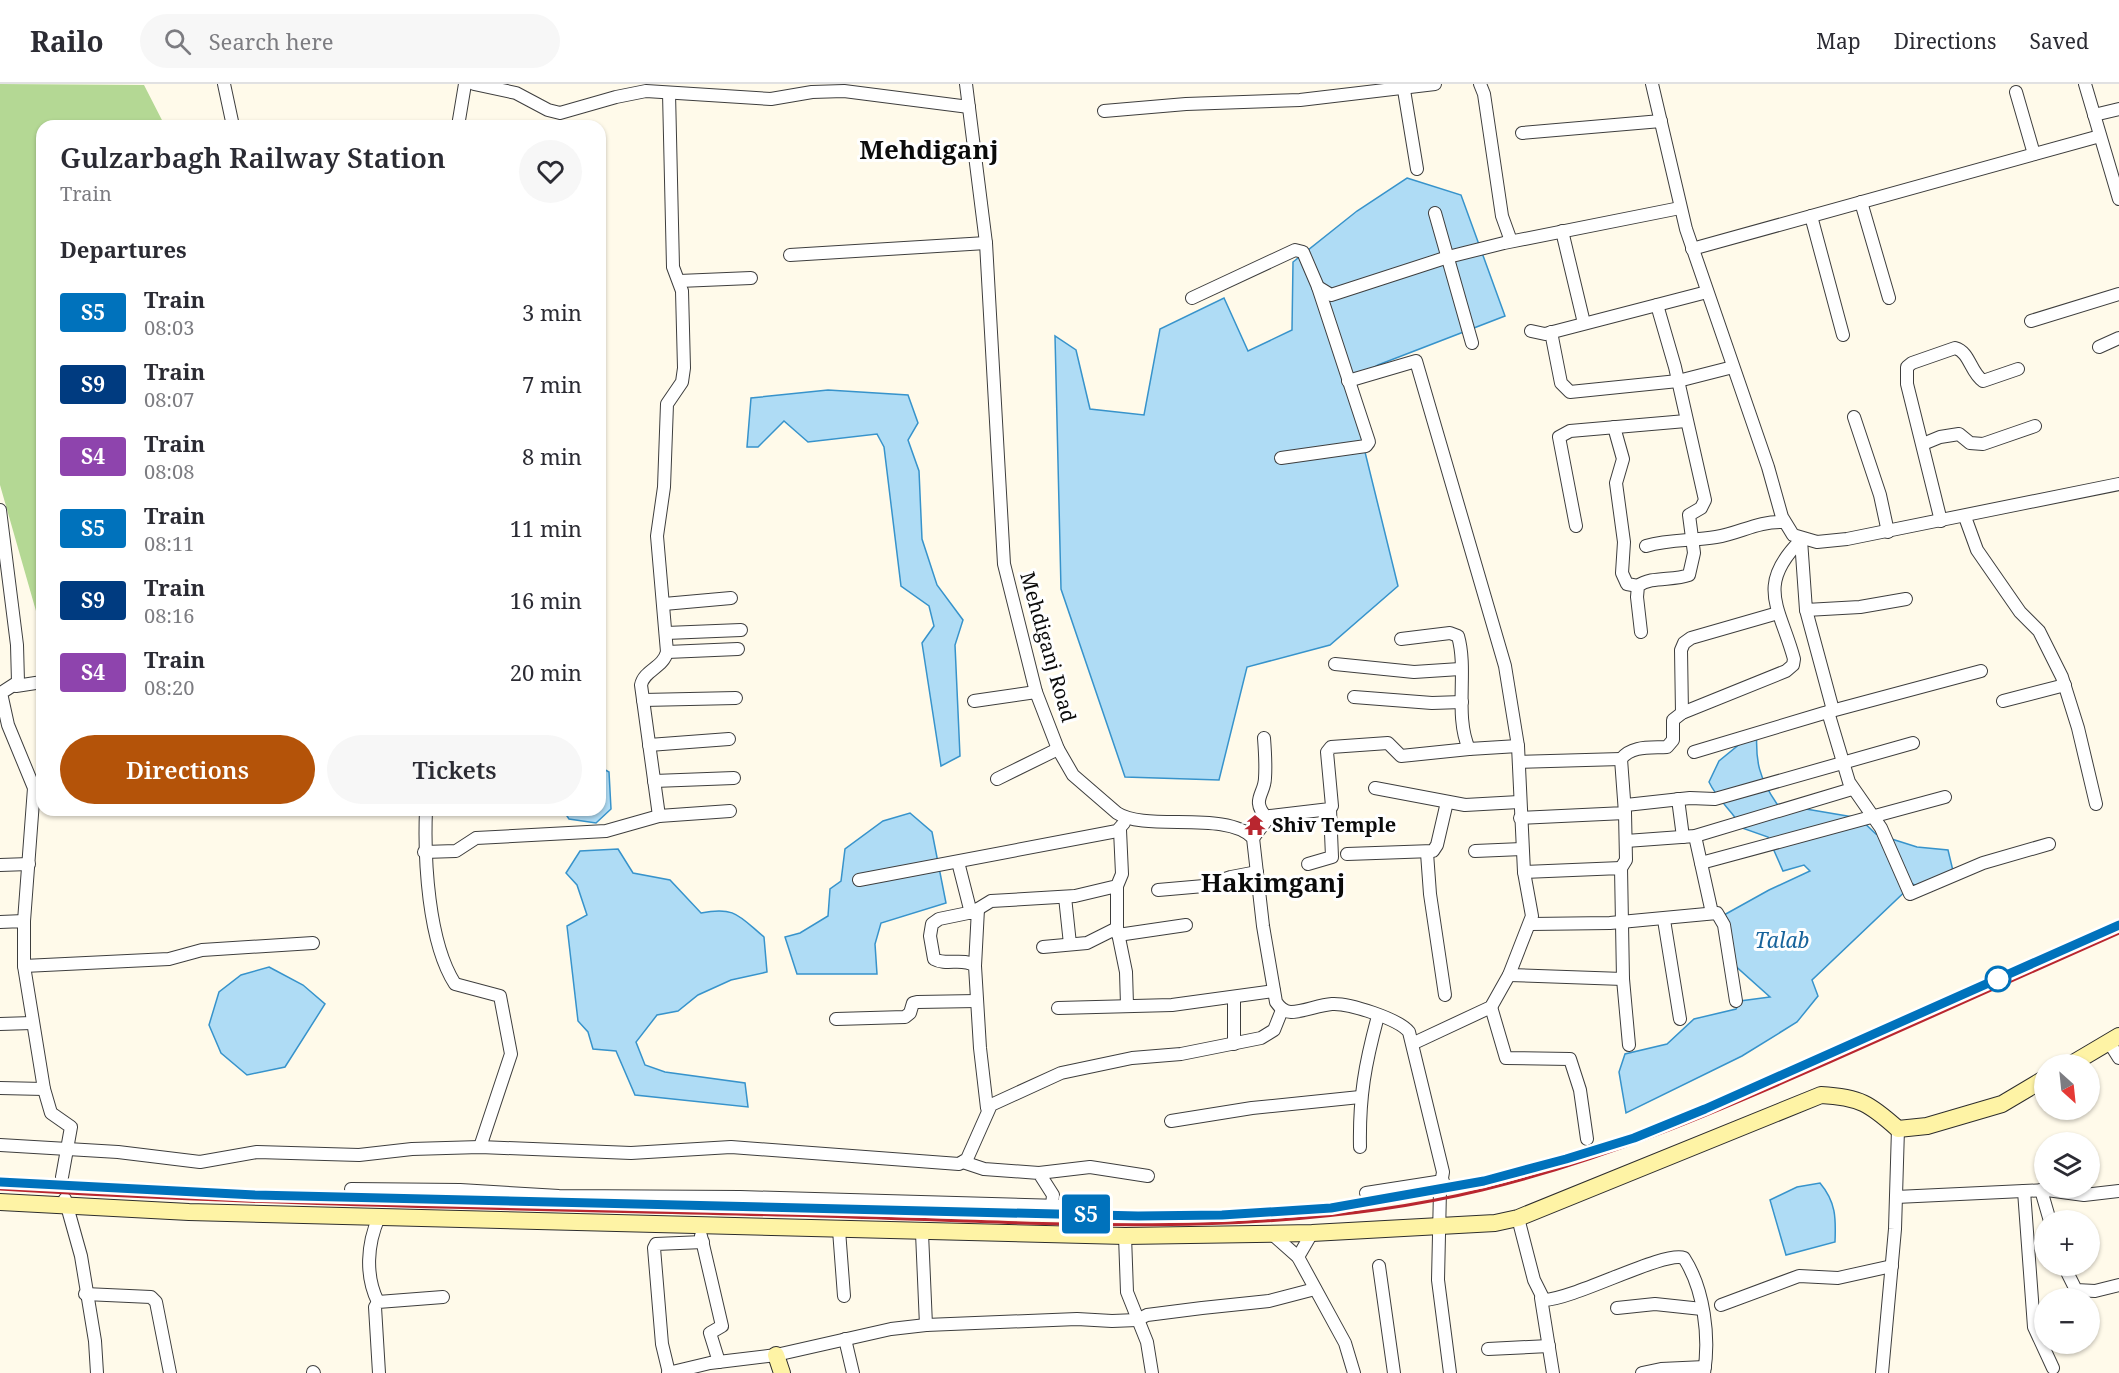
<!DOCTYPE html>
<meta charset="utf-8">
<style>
:root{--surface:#fff;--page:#f7f7f7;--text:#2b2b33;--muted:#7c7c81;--line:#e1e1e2;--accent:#b45309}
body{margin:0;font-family:"Noto Serif",serif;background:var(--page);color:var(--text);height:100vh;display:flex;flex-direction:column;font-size:22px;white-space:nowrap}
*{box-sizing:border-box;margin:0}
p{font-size:20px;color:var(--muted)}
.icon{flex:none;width:33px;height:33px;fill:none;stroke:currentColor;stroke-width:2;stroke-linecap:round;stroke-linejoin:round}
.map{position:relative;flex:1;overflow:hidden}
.details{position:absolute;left:36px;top:36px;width:570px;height:696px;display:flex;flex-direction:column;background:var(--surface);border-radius:18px;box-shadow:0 2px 4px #0004}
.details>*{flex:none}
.badge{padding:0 12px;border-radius:4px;font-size:21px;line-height:39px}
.needle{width:39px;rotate:153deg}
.tools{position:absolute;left:2034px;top:970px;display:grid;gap:12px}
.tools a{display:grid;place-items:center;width:66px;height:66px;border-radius:50%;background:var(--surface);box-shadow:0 2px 4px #0004;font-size:30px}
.map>.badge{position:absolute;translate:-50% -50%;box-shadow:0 0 0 3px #fff}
h2{padding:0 24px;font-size:22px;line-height:54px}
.round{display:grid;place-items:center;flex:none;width:63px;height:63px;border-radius:32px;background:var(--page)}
.overview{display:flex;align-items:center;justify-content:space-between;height:102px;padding:0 24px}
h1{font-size:28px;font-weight:600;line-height:45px}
.cta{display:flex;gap:12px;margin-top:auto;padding:12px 24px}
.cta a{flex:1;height:69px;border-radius:36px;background:var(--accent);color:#fff;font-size:24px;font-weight:600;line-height:69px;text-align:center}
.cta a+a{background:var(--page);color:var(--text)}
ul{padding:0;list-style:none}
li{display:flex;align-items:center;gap:18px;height:72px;padding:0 24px}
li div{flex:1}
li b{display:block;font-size:22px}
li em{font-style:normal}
li .badge{min-width:66px;font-weight:700;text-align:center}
header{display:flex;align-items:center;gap:36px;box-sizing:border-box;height:84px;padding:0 30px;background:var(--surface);border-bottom:2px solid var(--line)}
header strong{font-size:28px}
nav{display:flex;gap:33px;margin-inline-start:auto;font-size:21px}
.search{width:420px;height:54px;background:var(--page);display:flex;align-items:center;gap:15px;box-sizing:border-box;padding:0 21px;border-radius:33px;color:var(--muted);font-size:22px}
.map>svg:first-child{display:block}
</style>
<header>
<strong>Railo</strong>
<div class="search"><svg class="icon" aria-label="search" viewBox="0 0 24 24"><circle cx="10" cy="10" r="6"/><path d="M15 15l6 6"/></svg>Search here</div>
<nav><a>Map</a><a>Directions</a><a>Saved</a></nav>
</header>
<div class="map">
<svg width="2119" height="1289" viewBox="0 0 2119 1289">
<rect width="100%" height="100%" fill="#fffaea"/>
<path fill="#b4d894" d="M 0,0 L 144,1 L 165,42 L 42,42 L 42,548 L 0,401 Z"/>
<g fill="#afdcf5" stroke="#3793cb" stroke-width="1.5">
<path d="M 1407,94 L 1461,111 L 1505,232 L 1378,281 L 1348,299 L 1398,502 L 1330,561 L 1247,583 L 1219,696 L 1125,693 L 1061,505 L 1055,252 L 1076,266 L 1090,325 L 1144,331 L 1160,245 L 1224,214 L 1248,267 L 1292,246 L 1293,178 L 1357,127 Z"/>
<path d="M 828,306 L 908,311 L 918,339 L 908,356 L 919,387 L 922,455 L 937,501 L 963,536 L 955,561 L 960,672 L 941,682 L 922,559 L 934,542 L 929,522 L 901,502 L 884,363 L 877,350 L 808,358 L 784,337 L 758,363 L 747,363 L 751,314 Z"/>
<path d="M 1757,646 C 1755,677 1759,694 1777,720 L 1859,734 L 1876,750 L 1917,763 L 1948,766 L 1954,791 L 1916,802 L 1913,800 L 1812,896 L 1818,912 L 1797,938 L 1742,972 L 1626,1029 L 1619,988 L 1625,970 L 1667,960 L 1694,935 L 1736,925 L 1740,917 L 1770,913 L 1731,878 L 1724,831 L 1769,806 L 1810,787 L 1804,781 L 1783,787 L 1768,753 L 1742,744 C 1733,727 1718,717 1709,698 L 1719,677 Z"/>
<path d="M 600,683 L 609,688 L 611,725 L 596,739 L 569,735 L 563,726 L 600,726 Z"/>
<path d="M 910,729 L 932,748 L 946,819 L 881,839 L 875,860 L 877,890 L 797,890 L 785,853 L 800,849 L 828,832 L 830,805 L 841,797 L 845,765 L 883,737 Z"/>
<path d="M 618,765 L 633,789 L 670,796 L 701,829 C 735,822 739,832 764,853 L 767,888 L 731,896 L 698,911 L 678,927 L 657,931 L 636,958 L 645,981 L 665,988 L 745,999 L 748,1023 L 635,1011 L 616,967 L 593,965 L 588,948 L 578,937 L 567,842 L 587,831 L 577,801 L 566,789 L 580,767 Z"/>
<path d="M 269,883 L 303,901 L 325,920 L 285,983 L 247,991 L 221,969 L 209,941 L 219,908 L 241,891 Z"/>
<path d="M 1820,1099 C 1836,1118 1836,1134 1835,1158 L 1786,1171 L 1770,1116 L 1797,1103 Z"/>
</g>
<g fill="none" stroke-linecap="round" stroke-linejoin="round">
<path stroke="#dad6c9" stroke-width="12" stroke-dasharray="12 6" stroke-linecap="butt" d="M 62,1093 L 65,1115"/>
<defs>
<g id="street">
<path d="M 224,0 L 233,42"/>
<path d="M 474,0 L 516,9 L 548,26 L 560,29 L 616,13 L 646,7 L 771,15 L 812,8 L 844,7 L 969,23"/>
<path d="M 966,0 L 986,159 L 1004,480 L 1036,608 L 1058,665 L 1073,691 L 1117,729 C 1145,748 1227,726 1253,754 L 1263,842 L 1276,918 C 1280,924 1284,928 1291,928 C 1304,928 1318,921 1332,920 C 1349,919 1399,935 1409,948 L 1443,1088 L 1440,1106 L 1438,1196 L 1450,1289"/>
<path d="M 1480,0 L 1484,10 L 1502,132 L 1511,157"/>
<path d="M 1652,0 L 1686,145 L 1768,383 L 1782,433 L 1793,451 L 1817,458 L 1847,455 L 2119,400"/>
<path d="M 2085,0 L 2119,115"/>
<path d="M 1404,6 L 1417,85"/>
<path d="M 2016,8 L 2034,70"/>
<path d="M 1104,27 L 1186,20 L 1300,16 L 1435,0"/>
<path d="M 2094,31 L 2119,25"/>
<path d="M 458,42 L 465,0"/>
<path d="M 1522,49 L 1661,37"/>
<path d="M 1861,118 L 1889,214"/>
<path d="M 1435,129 L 1472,259"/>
<path d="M 1811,132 L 1843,251"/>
<path d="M 1562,147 L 1584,239"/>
<path d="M 1692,165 L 2100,52"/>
<path d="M 790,171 L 986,159"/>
<path d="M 679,197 L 751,194"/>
<path d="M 1192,214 L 1295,166 L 1303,168 L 1318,203 L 1331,211 L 1448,173 L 1504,159 L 1680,124"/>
<path d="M 2031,237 L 2119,210"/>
<path d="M 1531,247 L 1545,250 L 1707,208"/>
<path d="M 1551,248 L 1561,299 L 1570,308 L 1678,297 L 1733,283"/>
<path d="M 2099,263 L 2119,254"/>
<path d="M 1348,297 L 1416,277 L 1505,582 L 1518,662 L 1524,788 L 1532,832 L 1509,891 L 1491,923 L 1414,959"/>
<path d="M 1854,333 L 1880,411 L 1888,448"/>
<path d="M 1614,343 L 1623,375 L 1616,399 L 1624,458 L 1622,489 L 1627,500 L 1638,502"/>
<path d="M 1923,360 L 1940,353 L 1959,350 L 1970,359 L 1983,360 L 2035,342"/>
<path d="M 1281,374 L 1366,362 L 1369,358 L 1318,203"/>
<path d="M 0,426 L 17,561 L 18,598 L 1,609 L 8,641 L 34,704 L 24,837"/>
<path d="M 1965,433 L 1977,466 L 2020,528 L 2039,547 L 2062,593 L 2078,644 L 2096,720"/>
<path d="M 1941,437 L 1907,300 L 1907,283 L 1912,279 L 1955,264 C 1970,268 1970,288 1983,297 L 2018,285"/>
<path d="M 1576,442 L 1559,353 L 1570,347 L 1686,337"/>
<path d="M 1801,456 L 1806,526 L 1860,523 L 1906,515"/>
<path d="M 1646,462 C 1669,455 1693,457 1716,453 C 1741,449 1757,437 1784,438"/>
<path d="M 664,520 L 731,514"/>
<path d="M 1806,526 L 1833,626"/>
<path d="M 1641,548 L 1637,513 L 1638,502 C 1651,492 1673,497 1689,491 L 1694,469 L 1689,431 L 1701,424 L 1705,416 L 1675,283 L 1657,221"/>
<path d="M 666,549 L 741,546"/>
<path d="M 1401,555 L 1450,549 L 1458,552 C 1468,587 1454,631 1469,665 L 1518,662"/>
<path d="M 667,568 L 738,565"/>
<path d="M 1335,580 L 1414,588 L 1460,585"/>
<path d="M 16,602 L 42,598"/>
<path d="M 1354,613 L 1432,619 L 1462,618"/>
<path d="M 643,616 L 736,614"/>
<path d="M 974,617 L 1036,608"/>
<path d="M 2003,617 L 2065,601"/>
<path d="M 1828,628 L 1849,698 L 1881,744 L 1910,810 L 1983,779 L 2049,760"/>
<path d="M 1682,629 L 1681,566 L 1684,559 L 1691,554 L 1778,529"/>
<path d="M 1264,654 C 1265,667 1266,680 1265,694 C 1265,710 1250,716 1267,734"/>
<path d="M 649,661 L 729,655"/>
<path d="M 1694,668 L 1824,629 L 1981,587"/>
<path d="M 1519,678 L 1621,675"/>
<path d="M 997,695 L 1058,665"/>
<path d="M 654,697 L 734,694"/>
<path d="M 1375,704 L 1465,721 L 1519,718"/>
<path d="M 1678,715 L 1683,753"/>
<path d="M 1626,721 L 1690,714 L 1715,715 L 1913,659"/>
<path d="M 426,726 C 424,775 428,858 455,900 L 500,912 L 511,970 L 480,1063"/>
<path d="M 659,732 L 641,601 C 644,586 663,584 667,568 L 657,452 L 664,403 L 667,320 L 682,298 L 684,284 L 682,207 L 673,183 L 669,9"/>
<path d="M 1520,734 L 1625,729 L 1621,675 C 1632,661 1651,664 1667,663 L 1673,656 L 1673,636 L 1682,629 L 1786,587 L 1793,581 L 1794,575 C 1780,523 1755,502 1801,456"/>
<path d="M 1695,752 L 1712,829"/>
<path d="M 1253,754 L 1270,732 L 1330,725 L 1332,722 L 1327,668 L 1331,663 L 1388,659 L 1401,672 L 1469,665"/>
<path d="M 1626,757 L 1695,752 L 1852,705"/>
<path d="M 1475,767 L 1522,765"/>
<path d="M 424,768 L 456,767 L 476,754 L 606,747 L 659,732 L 730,727"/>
<path d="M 1427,769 L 1430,810 L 1445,911"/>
<path d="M 1347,770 L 1433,767 L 1437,761 L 1447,718"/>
<path d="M 958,778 L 971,829"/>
<path d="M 1701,779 L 1945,713"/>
<path d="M 1308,780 L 1332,773 L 1330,725"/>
<path d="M 0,781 L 29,780"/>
<path d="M 1621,784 L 1626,776 L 1625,729"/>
<path d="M 1524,788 L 1621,784 L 1623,895 L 1629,961"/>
<path d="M 859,796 L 1117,747 L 1124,739"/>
<path d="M 1117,802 L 1117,844 L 1126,888 L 1127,921"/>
<path d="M 1158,806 L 1204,802 L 1231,793 L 1257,788"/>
<path d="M 1065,813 L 1070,860"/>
<path d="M 1664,836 L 1680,935"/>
<path d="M 0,838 L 24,837 L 24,882 L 44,1005 L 51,1029 L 71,1043 L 62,1093"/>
<path d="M 1531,840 L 1610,839 L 1717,829 L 1724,841 L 1736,917"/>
<path d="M 1118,851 L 1186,841"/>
<path d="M 1043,863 L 1087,859 L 1117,844"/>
<path d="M 24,882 L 169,875 L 202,866 L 313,859"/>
<path d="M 975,882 L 978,825"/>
<path d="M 1509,891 L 1623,895"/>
<path d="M 1234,913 L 1234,960"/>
<path d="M 1491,923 L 1506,974 L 1570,975 L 1580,1006 L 1587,1055"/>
<path d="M 1058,924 L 1172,921 L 1274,907"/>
<path d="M 836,935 L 905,933 L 910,929 L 913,919 L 917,918 L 977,917"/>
<path d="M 0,940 L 32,939"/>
<path d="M 2109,958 L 2119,974"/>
<path d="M 0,1004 L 44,1005"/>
<path d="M 987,1024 L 980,964 L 975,882 C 964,873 946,882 934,875 L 930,852 L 932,840 L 939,835 L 973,828 L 991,817 L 1075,812 L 1117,802 L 1122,790 L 1120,746"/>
<path d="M 1171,1037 L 1252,1024 L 1360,1013"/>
<path d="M 0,1061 L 118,1068 L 200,1078 L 257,1068 L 359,1071 L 412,1065 L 480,1063 L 631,1069 L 731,1063 L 959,1080 L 967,1075 L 991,1021 L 1061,989 L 1132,974 L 1181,970 L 1261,954 L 1274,946 L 1282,926"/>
<path d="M 1360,1063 C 1359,1013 1365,980 1378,932"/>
<path d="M 963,1078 L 984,1085 L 1039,1089 L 1053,1111 L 1052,1122"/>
<path d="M 1039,1089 L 1090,1083 L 1148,1092"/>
<path d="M 351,1105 L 460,1106 L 559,1112 L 740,1113 L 1061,1122"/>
<path d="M 2041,1106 L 2050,1137"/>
<path d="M 2024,1107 L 2034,1243 L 2053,1284"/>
<path d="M 1366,1109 L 1443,1097"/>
<path d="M 1896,1113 L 2047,1106 L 2084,1111 L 2119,1107"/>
<path d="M 65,1115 L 81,1172 L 95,1257 L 97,1289"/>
<path d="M 1518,1134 L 1534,1196 L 1544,1216 C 1575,1215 1665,1166 1684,1174 C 1704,1205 1710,1253 1704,1289"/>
<path d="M 839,1146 L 844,1212"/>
<path d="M 922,1149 L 926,1241"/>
<path d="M 1272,1150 L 1298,1173 L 1345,1259 L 1354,1289"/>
<path d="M 701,1152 L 722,1242 L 710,1249 L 719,1278"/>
<path d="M 1125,1152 L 1127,1208 L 1147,1258 L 1152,1289"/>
<path d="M 1298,1173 L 1312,1149"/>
<path d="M 1379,1182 L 1394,1289"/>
<path d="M 2064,1182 L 2076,1206 L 2095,1207 L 2119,1201"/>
<path d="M 85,1210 L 151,1213 L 156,1218 L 170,1289"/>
<path d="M 1541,1214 L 1553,1289"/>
<path d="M 378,1218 C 365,1192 367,1160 379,1133"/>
<path d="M 1721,1221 L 1799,1192 L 1838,1194 L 1892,1182"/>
<path d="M 1617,1224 L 1655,1220 L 1702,1225"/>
<path d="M 845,1255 L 853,1289"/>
<path d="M 1488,1265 L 1549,1262"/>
<path d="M 313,1288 L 314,1289"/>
<path d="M 379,1289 L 375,1223 L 378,1218 L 443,1213"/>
<path d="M 668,1289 L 710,1279 L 776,1271 L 891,1245 L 926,1241 L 1077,1235 L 1112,1237 L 1137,1236 L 1147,1231 L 1202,1224 L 1269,1217 L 1315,1205"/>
<path d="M 669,1289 L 662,1260 L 654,1164 L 656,1160 L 703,1158"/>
<path d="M 1642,1289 L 1661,1285 L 1705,1283"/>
<path d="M 1882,1289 L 1895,1145 L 1898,1045"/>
</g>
<g id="secondary">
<path d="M 2070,981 L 2119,952"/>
<path d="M 0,1118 L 189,1128 L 1125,1152 L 1312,1149 L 1495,1139 L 1518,1134 L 1821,1011 C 1860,1013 1870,1020 1898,1045 L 1927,1042 L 2002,1020 L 2044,995"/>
<path d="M 776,1271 L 782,1289"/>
</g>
</defs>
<use href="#street" stroke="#3e3e3e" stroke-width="14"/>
<use href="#secondary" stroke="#2d2d2d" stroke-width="18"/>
<use href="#street" stroke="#fff" stroke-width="12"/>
<use href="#secondary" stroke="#fef3a5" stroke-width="16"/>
<g stroke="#b9262f" stroke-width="3">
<path d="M 87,1102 L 132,1104"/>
<path d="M 0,1105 C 272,1122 546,1125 818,1132 C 1038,1138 1266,1158 1482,1106 C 1603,1077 1716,1028 1830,978 C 1926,935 2023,892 2119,849"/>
</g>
</g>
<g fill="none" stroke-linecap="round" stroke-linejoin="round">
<defs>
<path id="line" d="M 0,1098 L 255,1111 L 1138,1132 L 1222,1131 L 1331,1124 L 1484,1097 L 1566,1075 L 1634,1054 L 1705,1025 L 2119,841"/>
</defs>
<use href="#line" stroke="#fff" stroke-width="14"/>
<use href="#line" stroke="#0072bc" stroke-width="9"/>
</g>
<defs>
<symbol id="temple-bare" viewBox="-9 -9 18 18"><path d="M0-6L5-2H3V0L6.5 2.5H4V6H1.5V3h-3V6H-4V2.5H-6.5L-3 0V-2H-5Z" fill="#b9262f" stroke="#fff" stroke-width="2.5" paint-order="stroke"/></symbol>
</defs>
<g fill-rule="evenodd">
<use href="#temple-bare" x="1240" y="726" width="30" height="30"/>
</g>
<circle fill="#fff" stroke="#0072bc" stroke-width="3" cx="1998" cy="895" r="12"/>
<g text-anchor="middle" stroke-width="6" stroke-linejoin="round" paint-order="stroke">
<g font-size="20" fill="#0b0b0b" stroke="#fff">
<text transform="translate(1048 563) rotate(74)" y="7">Mehdiganj Road</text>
</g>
<g font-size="20" font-weight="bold" fill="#0b0b0b" stroke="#fff" text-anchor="start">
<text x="1272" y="748">Shiv Temple</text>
</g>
<g font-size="21" font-style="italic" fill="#17639b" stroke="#fff">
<text x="1782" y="864">Talab</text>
</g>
<g font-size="26" font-weight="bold" fill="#0b0b0b" stroke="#fff">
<text x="929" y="75">Mehdiganj</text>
<text x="1273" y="808">Hakimganj</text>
</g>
</g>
</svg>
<div class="tools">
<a><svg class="needle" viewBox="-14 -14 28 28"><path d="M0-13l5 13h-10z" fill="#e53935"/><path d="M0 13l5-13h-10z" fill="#7c7c81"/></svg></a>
<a><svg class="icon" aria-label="layers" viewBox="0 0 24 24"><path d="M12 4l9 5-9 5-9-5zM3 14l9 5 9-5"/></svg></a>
<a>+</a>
<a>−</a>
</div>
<b class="badge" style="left:1086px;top:1130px;background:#0072bc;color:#fff">S5</b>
<section class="details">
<div class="overview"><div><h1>Gulzarbagh Railway Station</h1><p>Train</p></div><a class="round"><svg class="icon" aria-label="heart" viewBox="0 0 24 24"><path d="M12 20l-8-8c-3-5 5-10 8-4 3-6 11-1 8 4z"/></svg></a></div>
<h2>Departures</h2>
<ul>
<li><span class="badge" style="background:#0072bc;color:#fff">S5</span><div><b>Train</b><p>08:03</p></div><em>3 min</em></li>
<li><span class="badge" style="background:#003b80;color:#fff">S9</span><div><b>Train</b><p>08:07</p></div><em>7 min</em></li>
<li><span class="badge" style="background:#8e44ad;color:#fff">S4</span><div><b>Train</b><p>08:08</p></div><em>8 min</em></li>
<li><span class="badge" style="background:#0072bc;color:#fff">S5</span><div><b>Train</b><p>08:11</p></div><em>11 min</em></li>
<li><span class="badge" style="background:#003b80;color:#fff">S9</span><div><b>Train</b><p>08:16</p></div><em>16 min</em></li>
<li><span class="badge" style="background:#8e44ad;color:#fff">S4</span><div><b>Train</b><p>08:20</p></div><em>20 min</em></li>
</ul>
<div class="cta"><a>Directions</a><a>Tickets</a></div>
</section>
</div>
